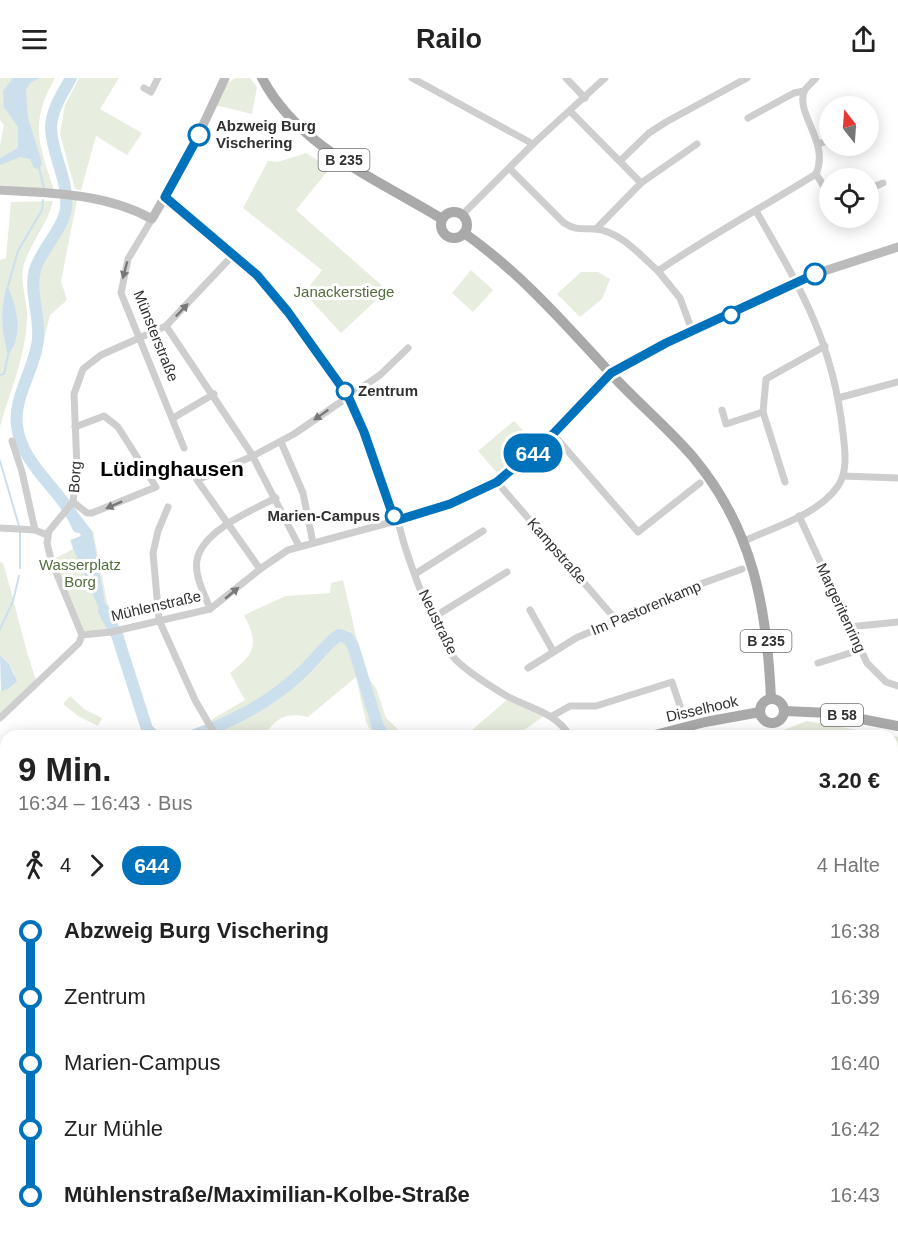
<!DOCTYPE html>
<html lang="de">
<meta charset="utf-8">
<style>
:root{--surface:#fff;--page:#f2f2f2;--text:#222;--muted:#767676}
body{margin:0;font-family:Arial,sans-serif;background:var(--page);color:var(--text);height:100vh;display:flex;flex-direction:column;font-size:22px;white-space:nowrap}
*{box-sizing:border-box;margin:0}
p{font-size:20px;color:var(--muted)}
.icon{flex:none;width:33px;height:33px;fill:none;stroke:currentColor;stroke-width:2;stroke-linecap:round;stroke-linejoin:round}
.map{position:relative;flex:1;overflow:hidden}
.drawer{position:absolute;left:0px;top:652px;width:898px;height:512px;display:flex;flex-direction:column;background:var(--surface);border-radius:18px 18px 0 0;box-shadow:0 3px 15px #0003}
.drawer>*{flex:none}
.badge{padding:0 12px;border-radius:20px;font-size:21px;line-height:39px}
.needle{width:39px;rotate:343deg}
.tools{position:absolute;left:819px;top:18px;display:grid;gap:12px}
.tools a{display:grid;place-items:center;width:60px;height:60px;border-radius:50%;background:var(--surface);box-shadow:0 3px 15px #0003;font-size:30px}
.map>.badge{position:absolute;translate:-50% -50%;box-shadow:0 0 0 3px #fff}
.legs{display:flex;align-items:center;gap:9px;height:66px;padding:0 18px;font-size:20px}
.legs p{margin-inline-start:auto}
.overview{display:flex;align-items:center;justify-content:space-between;height:102px;padding:0 18px}
h1{font-size:33px;font-weight:800;line-height:45px}
ul{padding:0 18px;list-style:none}
li{display:flex;align-items:center;gap:21px;height:66px;font-size:22px}
li i{display:grid;place-items:center;width:9px;height:100%;margin:0 8px;background:currentColor}
li i::after{content:'';width:15px;height:15px;margin:-8px;border:4px solid;border-radius:50%;background:var(--surface)}
li p{margin-inline-start:auto}
li:first-child i{background:linear-gradient(#0000 50%,currentColor 0)}
li:last-child i{background:linear-gradient(currentColor 50%,#0000 0)}
header{display:flex;justify-content:space-between;align-items:center;height:78px;padding:0 18px;background:var(--surface);font-size:27px;font-weight:800}
.map>svg:first-child{display:block}
</style>
<header><svg class="icon" aria-label="menu" viewBox="0 0 24 24"><path d="M4 6h16M4 12h16M4 18h16"/></svg>Railo<svg class="icon" aria-label="share" viewBox="0 0 24 24"><path d="M12 15V3M7 8l5-5 5 5M5 13v7h14v-7"/></svg></header>
<div class="map">
<svg width="898" height="1163" viewBox="0 0 898 1163">
<rect width="100%" height="100%" fill="#fff"/>
<g fill="#e7eddf">
<path d="M 0,0 L 55,0 C 29,45 39,66 54,112 L 0,107 L 0,67 L 4,47 L 0,42 Z"/>
<path d="M 79,0 L 119,0 L 100,31 L 142,55 L 127,77 L 96,58 L 81,112 L 75,111 L 60,56 L 65,27 Z"/>
<path d="M 235,0 L 250,0 L 257,9 L 252,36 L 215,27 L 226,6 Z"/>
<path d="M 306,75 L 330,90 L 296,132 L 387,212 L 341,255 L 304,215 L 322,192 L 243,130 L 268,83 L 278,84 Z"/>
<path d="M 71,121 L 77,122 L 61,203 L 67,222 L 50,237 L 42,270 L 43,244 L 37,207 L 39,192 L 69,134 Z"/>
<path d="M 53,123 C 47,147 31,164 24,186 C 19,204 27,219 27,237 C 27,276 10,312 0,349 L 0,182 L 6,180 L 11,124 Z"/>
<path d="M 471,192 L 493,212 L 473,234 L 452,215 Z"/>
<path d="M 581,194 L 598,194 L 610,201 L 602,221 L 580,239 L 557,216 Z"/>
<path d="M 514,343 L 534,364 L 498,396 L 478,373 Z"/>
<path d="M 93,453 L 107,524 L 119,552 L 83,557 L 52,482 L 73,471 L 70,462 Z"/>
<path d="M 0,484 L 3,485 C 15,525 23,565 37,605 L 0,640 L 0,613 L 15,597 L 9,586 L 0,577 Z"/>
<path d="M 343,502 L 365,596 L 376,610 L 386,640 L 405,658 L 373,658 L 366,644 L 356,599 L 308,639 C 286,634 276,640 264,658 L 220,658 L 215,650 C 240,638 267,627 289,609 C 312,590 323,567 351,553 C 320,559 308,591 284,609 C 262,625 237,636 214,648 L 211,642 L 245,622 L 230,595 C 256,575 259,566 244,537 L 286,518 L 330,515 L 331,505 Z"/>
<path d="M 70,618 L 84,631 L 102,640 L 98,648 L 78,638 L 63,626 Z"/>
<path d="M 508,621 L 544,638 L 516,658 L 465,658 Z"/>
<path d="M 807,643 L 898,659 L 898,971 L 894,973 L 898,977 L 898,989 L 892,985 L 892,658 L 767,658 Z"/>
<path d="M 893,988 L 898,992 L 898,1163 L 810,1163 L 803,1158 L 892,1158 Z"/>
</g>
<g fill="#ccdfed">
<path d="M 13,0 L 40,0 L 30,5 L 26,12 L 28,40 L 42,85 L 39,91 L 34,90 L 30,81 L 20,79 L 0,87 L 0,80 L 18,70 L 18,49 L 4,29 L 3,13 Z"/>
<path d="M 7,207 C 17,229 24,257 8,277 C 1,251 0,232 7,207 Z"/>
<path d="M 75,431 L 92,453 L 105,525 L 116,545 L 113,547 L 101,542 L 102,538 L 73,470 L 71,462 L 81,458 L 70,437 Z"/>
<path d="M 0,577 L 9,586 L 17,603 L 8,611 L 1,613 Z"/>
</g>
<g fill="none" stroke-linecap="round" stroke-linejoin="round">
<g stroke="#ccdfed" stroke-width="2">
<path d="M 39,90 L 44,110"/>
<path d="M 8,208 L 18,173 L 42,132 L 43,122"/>
<path d="M 0,297 L 4,296 L 8,277"/>
<path d="M 0,383 L 19,448"/>
<path d="M 20,454 L 20,490"/>
<path d="M 0,551 L 13,523 L 19,498"/>
</g>
<g stroke="#ccdfed" stroke-width="12">
<path d="M 71,0 C 63,15 51,32 51,50 C 52,78 69,102 66,130 C 63,152 41,171 35,192 C 29,212 40,238 38,260 C 36,290 13,318 17,348 C 22,389 63,412 78,449"/>
<path d="M 104,533 L 117,557 L 147,651 L 154,658"/>
<path d="M 192,658 C 230,645 270,624 300,596 C 315,583 323,568 339,557 L 348,560 L 353,568 L 378,649 L 384,658"/>
<path d="M 0,865 L 6,865"/>
</g>
<g stroke="#cecece" stroke-width="7">
<path d="M 412,0 L 533,66"/>
<path d="M 566,0 L 585,20"/>
<path d="M 144,10 L 151,14 L 158,0"/>
<path d="M 570,33 L 641,105 L 596,151"/>
<path d="M 748,40 L 794,15 L 804,13"/>
<path d="M 818,66 L 830,62"/>
<path d="M 620,83 L 649,55 L 666,44 L 747,0"/>
<path d="M 510,91 L 564,145 C 577,153 582,150 596,151 C 621,154 640,177 658,193 C 709,158 763,129 816,96 C 830,65 796,37 804,14 C 806,9 813,4 816,0"/>
<path d="M 816,96 L 830,118"/>
<path d="M 641,105 L 697,66"/>
<path d="M 868,111 L 883,105"/>
<path d="M 165,119 L 257,197 L 289,234 L 348,318 L 364,354 L 391,432 L 398,442"/>
<path d="M 462,137 L 533,66 L 605,0"/>
<path d="M 152,141 L 128,181 L 121,215 L 184,370"/>
<path d="M 658,193 L 680,220 L 693,255"/>
<path d="M 166,248 L 251,375 L 299,468"/>
<path d="M 838,320 L 898,304"/>
<path d="M 722,332 L 726,346 L 763,334"/>
<path d="M 173,340 L 214,316"/>
<path d="M 553,356 L 638,454 L 700,405"/>
<path d="M 12,363 L 22,394 L 35,452"/>
<path d="M 281,364 L 303,415 L 313,465"/>
<path d="M 843,398 L 898,400"/>
<path d="M 497,404 L 617,543"/>
<path d="M 785,404 L 763,334 L 766,301 L 825,268"/>
<path d="M 73,424 L 87,435 L 92,435 L 156,409 L 118,349 L 104,338 L 75,349"/>
<path d="M 168,429 L 158,453 L 153,475 L 159,542 L 195,622 L 216,658"/>
<path d="M 799,438 L 867,585 L 886,604 L 898,608"/>
<path d="M 398,442 C 404,472 436,561 456,582 C 470,596 489,607 505,617 C 530,631 554,633 570,658"/>
<path d="M 0,450 L 35,452 L 47,457"/>
<path d="M 744,463 C 774,449 818,437 838,408 C 848,394 845,372 843,355 C 833,264 801,211 756,133"/>
<path d="M 260,491 L 197,402 L 253,378 L 294,356 L 380,297 L 408,270"/>
<path d="M 415,496 L 483,453"/>
<path d="M 210,531 C 205,517 194,498 197,482 C 202,453 252,432 276,420"/>
<path d="M 530,532 L 553,573"/>
<path d="M 434,539 L 507,494"/>
<path d="M 849,549 L 898,544"/>
<path d="M 82,557 L 111,554 L 210,531 L 263,489 L 288,472 L 418,437 L 479,414 L 499,402 L 537,371 L 611,295"/>
<path d="M 82,557 L 51,482 L 47,465 L 49,453 L 73,424 L 77,390 L 74,316 L 83,291 L 101,277 L 166,248 L 233,177"/>
<path d="M 818,585 L 860,572"/>
<path d="M 528,590 L 576,560 L 695,508 L 742,491"/>
<path d="M 552,638 L 570,628 L 596,628 L 672,604 L 680,628"/>
<path d="M 0,640 L 79,565 L 82,557"/>
<path d="M 0,687 L 6,694"/>
<path d="M 0,969 L 6,972"/>
<path d="M 0,1023 L 6,1014"/>
<path d="M 579,1158 L 583,1163"/>
<path d="M 652,1158 L 658,1163"/>
<path d="M 366,1163 L 367,1158"/>
<path d="M 452,1163 L 453,1158"/>
</g>
<g stroke="#bbb" stroke-width="9">
<path d="M 0,112 C 50,115 106,115 152,141 L 189,77 L 225,0"/>
<path d="M 611,295 L 666,265 L 815,196 L 898,169"/>
<path d="M 419,1158 L 437,1163"/>
<path d="M 224,1163 L 229,1158"/>
</g>
<g stroke="#a9a9a9" stroke-width="10">
<path d="M 262,0 C 298,69 378,102 442,141"/>
<circle cx="454" cy="147" r="13"/>
<path d="M 464,155 C 520,194 567,248 612,297 C 638,325 668,350 693,379 C 753,451 767,529 771,621"/>
<circle cx="772" cy="633" r="12"/>
<path d="M 784,633 L 830,635 L 898,648"/>
<path d="M 651,658 L 705,644 L 760,634"/>
<path d="M 0,839 L 6,837"/>
</g>
</g>
<defs><path id="oneway-solid" d="M-6-.8H1V-3.2L6.5 0L1 3.2V.8H-6Z" transform="scale(1.5)"/></defs>
<g fill="#787878">
<use href="#oneway-solid" transform="translate(125 192) rotate(105)"/>
<use href="#oneway-solid" transform="translate(182 232) rotate(-46)"/>
<use href="#oneway-solid" transform="translate(321 337) rotate(145)"/>
<use href="#oneway-solid" transform="translate(114 427) rotate(156)"/>
<use href="#oneway-solid" transform="translate(232 515) rotate(-40)"/>
</g>
<g fill="none" stroke-linecap="round" stroke-linejoin="round">
<defs>
<path id="line-1" d="M 199,57 L 165,119 L 257,197 L 288,234 L 348,318 L 364,354 L 391,432 L 398,442 L 450,426 L 497,404 L 553,356 L 611,295 L 666,265 L 815,196"/>
</defs>
<use href="#line-1" stroke="#fff" stroke-width="14"/>
<use href="#line-1" stroke="#0072bc" stroke-width="9"/>
</g>
<g fill="#fff" stroke="#0072bc" stroke-width="3">
<circle cx="199" cy="57" r="10"/>
<circle cx="815" cy="196" r="10"/>
<circle cx="731" cy="237" r="8"/>
<circle cx="345" cy="313" r="8"/>
<circle cx="394" cy="438" r="8"/>
</g>
<g text-anchor="middle" stroke-width="6" stroke-linejoin="round" paint-order="stroke">
<g fill="#fff" stroke="#6f6f6f" stroke-width="1.5">
<rect x="318.5" y="71" width="51" height="22" rx="4.5"/>
<rect x="740.5" y="552" width="51" height="22" rx="4.5"/>
<rect x="821" y="626" width="42" height="22" rx="4.5"/>
</g>
<g font-size="14" font-weight="bold" fill="#313131">
<text x="344" y="87">B 235</text>
<text x="766" y="568">B 235</text>
<text x="842" y="642">B 58</text>
</g>
<g font-size="15" font-weight="bold" fill="#313131" stroke="#fff" text-anchor="start">
<text x="216" y="53">Abzweig Burg<tspan x="216" dy="17">Vischering</tspan></text>
<text x="358" y="318">Zentrum</text>
<text x="380" y="443" text-anchor="end">Marien-Campus</text>
</g>
<g font-size="15" fill="#536d3e" stroke="#fff">
<text x="344" y="219">Janackerstiege</text>
<text x="80" y="492">Wasserplatz<tspan x="80" dy="17">Borg</tspan></text>
</g>
<g font-size="15" fill="#313131" stroke="#fff">
<text transform="translate(156 258) rotate(68)" y="5">Münsterstraße</text>
<text transform="translate(75 399) rotate(-86)" y="5">Borg</text>
<text transform="translate(557 473) rotate(49)" y="5">Kampstraße</text>
<text transform="translate(156 528) rotate(-13)" y="5">Mühlenstraße</text>
<text transform="translate(646 530) rotate(-23)" y="5">Im Pastorenkamp</text>
<text transform="translate(841 530) rotate(65)" y="5">Margeritenring</text>
<text transform="translate(438 544) rotate(64)" y="5">Neustraße</text>
<text transform="translate(702 631) rotate(-13)" y="5">Disselhook</text>
</g>
<g font-size="21" font-weight="bold" fill="#000" stroke="#fff">
<text x="172" y="398">Lüdinghausen</text>
</g>
</g>
</svg>
<div class="tools">
<a><svg class="needle" viewBox="-14 -14 28 28"><path d="M0-13l5 13h-10z" fill="#e53935"/><path d="M0 13l5-13h-10z" fill="#767676"/></svg></a>
<a><svg class="icon" aria-label="locate" viewBox="0 0 24 24"><circle cx="12" cy="12" r="6"/><path d="M12 2v4M12 18v4M2 12h4M18 12h4"/></svg></a>
</div>
<b class="badge" style="left:533px;top:375px;background:#0072bc;color:#fff">644</b>
<section class="drawer">
<div class="overview"><div><h1>9 Min.</h1><p>16:34 – 16:43 · Bus</p></div><b>3.20 €</b></div>
<div class="legs"><svg class="icon" aria-label="walk" viewBox="0 0 24 24"><circle cx="13" cy="4" r="2"/><path d="M13 8l-2 6 4 7M11 14l-3 7M7 12l3-4h3l4 4"/></svg>4<svg class="icon" aria-label="forward" viewBox="0 0 24 24"><path d="M9 5l7 7-7 7"/></svg><b class="badge" style="background:#0072bc;color:#fff">644</b><p>4 Halte</p></div>
<ul>
<li><i style="color:#0072bc"></i><b>Abzweig Burg Vischering</b><p>16:38</p></li>
<li><i style="color:#0072bc"></i><span>Zentrum</span><p>16:39</p></li>
<li><i style="color:#0072bc"></i><span>Marien-Campus</span><p>16:40</p></li>
<li><i style="color:#0072bc"></i><span>Zur Mühle</span><p>16:42</p></li>
<li><i style="color:#0072bc"></i><b>Mühlenstraße/Maximilian-Kolbe-Straße</b><p>16:43</p></li>
</ul>
</section>
</div>
